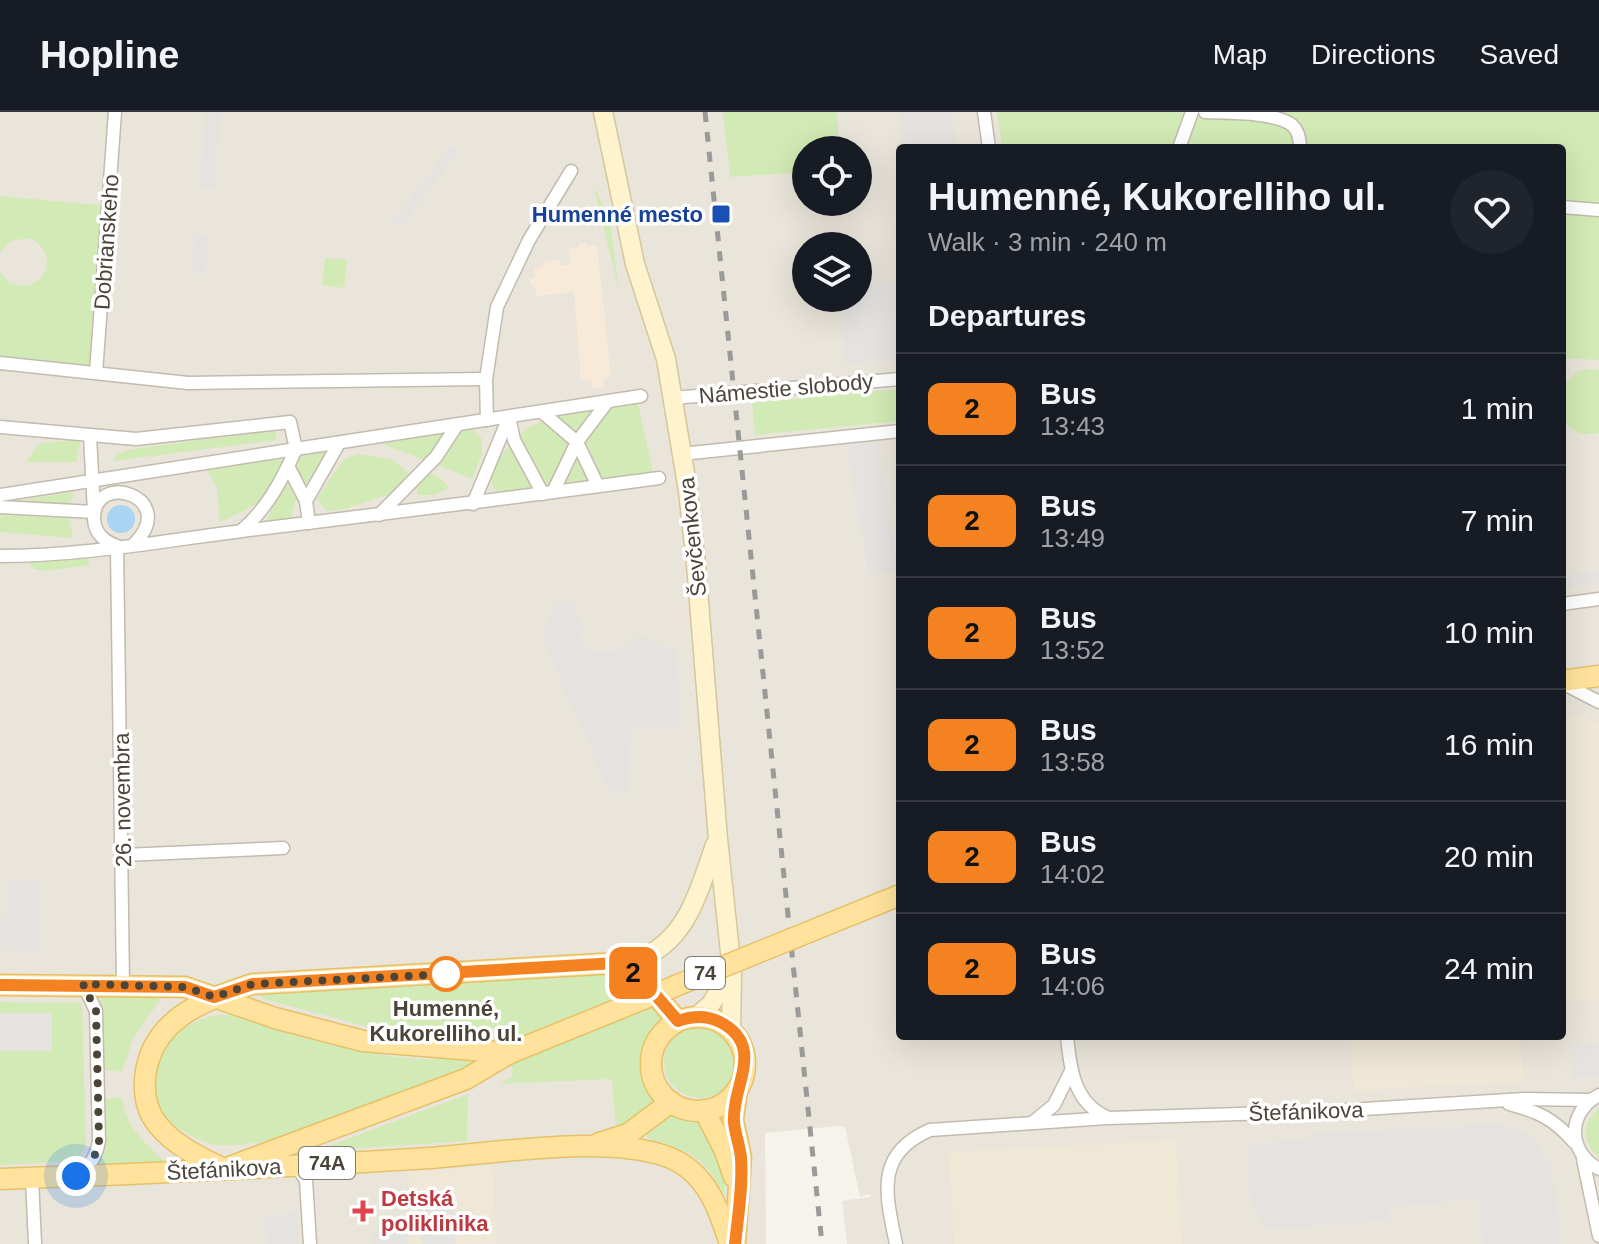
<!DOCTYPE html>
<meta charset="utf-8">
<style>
:root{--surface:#171b24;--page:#20242c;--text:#f1f3f6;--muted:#9ea1a6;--line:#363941}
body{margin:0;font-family:Arial,sans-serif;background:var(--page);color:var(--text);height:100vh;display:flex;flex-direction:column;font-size:30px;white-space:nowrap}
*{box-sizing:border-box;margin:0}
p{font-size:26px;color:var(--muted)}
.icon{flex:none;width:44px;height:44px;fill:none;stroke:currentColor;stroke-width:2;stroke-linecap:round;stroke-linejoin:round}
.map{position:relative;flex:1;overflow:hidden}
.side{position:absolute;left:896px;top:32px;width:670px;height:896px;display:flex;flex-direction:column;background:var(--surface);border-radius:8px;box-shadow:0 8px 32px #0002}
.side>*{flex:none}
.badge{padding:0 16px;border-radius:12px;font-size:28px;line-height:52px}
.controls{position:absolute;left:792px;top:24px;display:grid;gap:16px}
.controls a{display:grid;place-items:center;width:80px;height:80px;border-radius:50%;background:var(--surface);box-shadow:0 8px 32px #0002;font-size:40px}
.you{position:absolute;width:40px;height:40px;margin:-20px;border:6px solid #fff;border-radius:50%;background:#1a73e8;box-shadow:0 0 0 12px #1a73e833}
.map>.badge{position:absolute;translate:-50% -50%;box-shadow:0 0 0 4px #fff}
h2{padding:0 32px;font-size:30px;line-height:72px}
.round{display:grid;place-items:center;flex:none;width:84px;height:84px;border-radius:42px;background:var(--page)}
.headline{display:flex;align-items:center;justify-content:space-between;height:136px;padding:0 32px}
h1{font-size:38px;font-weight:700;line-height:60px}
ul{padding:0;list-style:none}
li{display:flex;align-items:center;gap:24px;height:112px;padding:0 32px;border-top:2px solid var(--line)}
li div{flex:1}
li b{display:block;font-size:30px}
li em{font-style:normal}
li .badge{min-width:88px;font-weight:700;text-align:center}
header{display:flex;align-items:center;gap:48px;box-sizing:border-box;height:112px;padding:0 40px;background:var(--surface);border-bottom:2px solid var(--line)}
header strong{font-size:38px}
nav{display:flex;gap:44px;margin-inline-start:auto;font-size:28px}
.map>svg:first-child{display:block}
</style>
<header>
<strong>Hopline</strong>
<nav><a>Map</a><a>Directions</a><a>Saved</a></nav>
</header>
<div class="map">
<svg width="1599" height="1132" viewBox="0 0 1599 1132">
<rect width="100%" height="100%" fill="#f6f3ec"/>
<path fill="#eae5da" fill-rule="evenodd" d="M 0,0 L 1599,0 L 1599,1132 L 847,1132 L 842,1089 L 871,1085 L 870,1082 L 860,1085 L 845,1015 L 837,1014 L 765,1021 L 766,1132 L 0,1132 ZM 900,36 L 1562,36 L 1562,924 L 900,924 ZM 806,38 L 858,38 L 858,90 L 806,90 ZM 806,134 L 858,134 L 858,186 L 806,186 Z"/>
<path fill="#f7ead8" d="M 579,131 L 586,131 L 587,134 L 597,133 L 611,265 L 604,266 L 604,275 L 592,276 L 591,268 L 581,269 L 574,180 L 536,184 L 535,174 L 531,174 L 530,167 L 535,166 L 534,156 L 543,155 L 543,149 L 559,148 L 560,154 L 571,153 L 569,137 L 579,135 Z"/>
<g fill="#efe8d6">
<path d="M 1562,604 L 1580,604 L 1599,611 L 1599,887 L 1562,890 Z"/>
<path d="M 1350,924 L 1519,924 L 1524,969 L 1354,979 Z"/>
<path d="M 1176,1028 L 1182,1132 L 954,1132 L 949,1040 Z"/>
<path d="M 493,1054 L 496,1132 L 409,1132 L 408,1059 Z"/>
</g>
<g fill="#d2eab5">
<path d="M 723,0 L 837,0 L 839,38 L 806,38 L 806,60 L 730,65 Z"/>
<path d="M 997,0 L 1599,0 L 1599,248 L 1562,246 L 1562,36 L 1002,36 Z"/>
<path d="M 593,73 L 610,109 L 619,178 Z"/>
<path d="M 0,84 L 108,94 L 96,261 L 0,251 L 0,160 L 9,171 L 28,174 C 53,165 53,136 29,126 L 10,129 L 0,140 Z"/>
<path d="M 325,146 L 347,148 L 344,176 L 322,173 Z"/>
<path d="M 1587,257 L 1599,258 L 1599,321 C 1562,328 1562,301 1562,274 L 1577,260 Z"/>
<path d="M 900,277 L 900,309 L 755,323 L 752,291 Z"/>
<path d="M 638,291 L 653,360 L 599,368 C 581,327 579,331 607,296 Z"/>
<path d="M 598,297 L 580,321 L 573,321 L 554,304 Z"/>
<path d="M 546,307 C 578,338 570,336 553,374 L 544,375 L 517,325 L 530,315 Z"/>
<path d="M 471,316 L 482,327 L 482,342 L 472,367 L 437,353 L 460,319 Z"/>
<path d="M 275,318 L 277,328 L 113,349 L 117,342 L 133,337 Z"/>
<path d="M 444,321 L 427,349 L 382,332 Z"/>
<path d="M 81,327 L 76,350 L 26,350 L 38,332 Z"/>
<path d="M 512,329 L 537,377 C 528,378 514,383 505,381 C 475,377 504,340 512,329 Z"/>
<path d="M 327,339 L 321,354 L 306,372 L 295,358 L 299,345 Z"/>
<path d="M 575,339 L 592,369 L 561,373 Z"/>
<path d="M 360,342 L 393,348 L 409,361 L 390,382 L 345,397 L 327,399 L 317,386 L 344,347 Z"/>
<path d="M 287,346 C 268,389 262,391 220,410 L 217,376 L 207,358 Z"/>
<path d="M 429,361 L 440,366 L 449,376 L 435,383 L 417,383 L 417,376 Z"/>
<path d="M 289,364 L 297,386 L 290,407 L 265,411 Z"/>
<path d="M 74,380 L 70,393 L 17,389 Z"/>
<path d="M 0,403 L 69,406 L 73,426 L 0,420 Z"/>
<path d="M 87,446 L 90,453 L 45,459 L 34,457 L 27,449 Z"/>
<path d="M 617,861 L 637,872 L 665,909 C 644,930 639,962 660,986 L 642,1002 L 616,1016 L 612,967 L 499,972 L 513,964 L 506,915 L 438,922 L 380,918 L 260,886 L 261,881 Z"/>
<path d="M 98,883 L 156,884 L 160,888 L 133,926 L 122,960 L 104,958 L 102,896 Z"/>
<path d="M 0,890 L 78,891 L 82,893 L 86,1033 L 77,1049 L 0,1053 Z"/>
<path d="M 217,903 L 230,903 C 285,918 340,938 397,945 C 425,948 454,947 483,946 L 484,949 C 446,964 408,979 370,994 C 325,1011 266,1037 216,1033 C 204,1031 193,1025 183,1019 C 128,985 162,911 217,903 Z"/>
<circle cx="700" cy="950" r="36"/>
<path d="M 468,982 L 467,1029 L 315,1039 Z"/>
<path d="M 122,985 C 126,1017 144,1029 164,1049 L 98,1053 L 104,1037 L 103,987 Z"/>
<path d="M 1599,996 L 1599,1045 C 1581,1031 1582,1010 1599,996 Z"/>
<path d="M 669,1001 C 710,1000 725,1047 725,1081 L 719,1081 C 716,1050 677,1032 650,1028 L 647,1024 L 650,1014 Z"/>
</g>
<g fill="#e5e3e0">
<path d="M 206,0 L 221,0 L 214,77 L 199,76 Z"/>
<path d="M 899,0 L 953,0 L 955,36 L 901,36 Z"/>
<path d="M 451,33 L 459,39 L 400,116 L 392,110 Z"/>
<path d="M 195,122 L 209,123 L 205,162 L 192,162 Z"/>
<path d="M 900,169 L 900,247 L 843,252 L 843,186 L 858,186 L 858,173 Z"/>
<path d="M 878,327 L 898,458 L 868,464 L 846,331 Z"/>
<path d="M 1599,459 L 1599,471 L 1563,476 L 1562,464 Z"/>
<path d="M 556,489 L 574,491 L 574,499 L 583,513 L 579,528 L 586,537 L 604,540 L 615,538 L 628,533 L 638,522 L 663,535 L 675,534 L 682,617 L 631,616 L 627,684 L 609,679 L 543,528 L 547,508 Z"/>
<path d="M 40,768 L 40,839 L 1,839 L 1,803 L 9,802 L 9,769 Z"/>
<rect x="0" y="901" width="52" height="38"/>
<path d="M 1599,930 L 1599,964 L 1573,966 L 1570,933 Z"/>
<path d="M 1498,1012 L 1526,1020 L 1538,1033 L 1552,1054 L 1561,1132 L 1483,1132 L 1478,1087 L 1390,1095 L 1390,1108 L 1265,1118 L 1250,1083 L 1246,1034 L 1310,1025 L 1310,1022 Z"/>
<path d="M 416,1078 L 453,1078 L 456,1132 L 422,1132 Z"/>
<path d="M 297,1101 L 299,1132 L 267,1132 L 265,1103 Z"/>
<path d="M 407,1117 L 408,1132 L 372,1132 L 371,1119 Z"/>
</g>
<circle fill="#a9d4f2" cx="121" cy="407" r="14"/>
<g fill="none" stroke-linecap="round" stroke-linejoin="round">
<defs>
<g id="street">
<path d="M 984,0 L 989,36"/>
<path d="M 1205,0 C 1228,1 1275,0 1292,13 C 1299,19 1300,28 1300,36"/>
<path d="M 1179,36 L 1192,0"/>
<path d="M 1562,95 L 1599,98"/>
<path d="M 0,251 L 188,271 L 486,267"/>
<path d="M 96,261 L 115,0"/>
<path d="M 673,286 L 900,267"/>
<path d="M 542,300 L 577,330 L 598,374"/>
<path d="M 509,305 L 514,328 L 543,382"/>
<path d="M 487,308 L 486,267 L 497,195 L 529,128 L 571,59"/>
<path d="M 0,315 L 136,327 L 290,310 L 296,337 L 641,284"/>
<path d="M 682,342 L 900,319"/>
<path d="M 288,354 L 306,389"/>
<path d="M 553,380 L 577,330 L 608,289"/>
<path d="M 0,383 L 296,337"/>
<path d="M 473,392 L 509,305"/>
<path d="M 0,395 L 94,400 L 90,324"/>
<path d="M 379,403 L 436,345 L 457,313"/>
<path d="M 309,411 L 306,389 L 339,331"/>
<path d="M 241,419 C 267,397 282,368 296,337"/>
<path d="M 0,444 C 81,444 162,429 242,419 C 381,402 520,385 659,366"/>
<path d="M 1562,492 L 1599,487"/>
<path d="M 1562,571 L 1599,590"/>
<path d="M 123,743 L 283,736"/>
<path d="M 123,873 L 117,434 C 104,429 95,422 94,407 C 93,357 181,385 134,432"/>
<path d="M 1067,924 C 1070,957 1074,992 1109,1006 L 1332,999 L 1524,987 L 1590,988"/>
<path d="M 1599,983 C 1567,1000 1567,1040 1599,1057"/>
<path d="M 1509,992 C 1539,1000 1554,1007 1574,1030"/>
<path d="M 1032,1011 L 1054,993 L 1071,959"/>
<path d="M 1583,1047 L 1599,1124"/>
<path d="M 296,1054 L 306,1068 L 310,1132"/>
<path d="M 79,1062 C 91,1052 96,1045 99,1029 L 96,899 L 83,872"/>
<path d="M 32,1066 L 35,1132"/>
<path d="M 896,1132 C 886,1083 874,1042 930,1018 L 1107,1006"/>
</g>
<g id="secondary">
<path d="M 603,0 L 635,152 L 666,247 L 688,379 L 696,452 L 718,727 L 732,859 L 731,919"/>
<path d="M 617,851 C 626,849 638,847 647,843 C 689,824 701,772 715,733"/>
<path d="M 696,905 L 711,892 L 730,861"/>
</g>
<g id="primary">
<path d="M 1562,569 L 1599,564"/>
<path d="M 0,873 L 185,875 L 275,906 L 363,929 L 510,941"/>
<circle cx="698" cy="952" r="47"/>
<path d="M 510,941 L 466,967 L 224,1057 C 200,1045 175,1034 158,1013 C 147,1000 144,983 145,967 C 150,907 204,888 253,872 L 617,851 L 641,866 L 678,909"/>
<path d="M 704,998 L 725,1039 L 734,1065"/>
<path d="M 599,1031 L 628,1022 L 671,990"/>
<path d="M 0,1067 C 143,1062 287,1055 430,1046 C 497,1041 596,1024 659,1042 C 704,1054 717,1092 730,1132"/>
<path d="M 735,1132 L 741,1045 L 733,1008 L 737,978"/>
</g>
</defs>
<use href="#street" stroke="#c2bbae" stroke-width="15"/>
<use href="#secondary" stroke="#d6c79b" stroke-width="21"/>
<use href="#primary" stroke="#e6c16a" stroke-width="23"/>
<use href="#street" stroke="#fff" stroke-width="12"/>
<use href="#secondary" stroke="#fff3cd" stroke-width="18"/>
<use href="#primary" stroke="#ffe39c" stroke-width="20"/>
<path stroke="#9a9a9a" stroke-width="5" stroke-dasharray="10 10" stroke-linecap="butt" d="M 705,0 L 822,1132"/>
<defs>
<path id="primary-bridge" d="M 510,941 L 900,783"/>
</defs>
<use href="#primary-bridge" stroke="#e6c16a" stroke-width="23" stroke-linecap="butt"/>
<use href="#primary-bridge" stroke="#ffe39c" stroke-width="20"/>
</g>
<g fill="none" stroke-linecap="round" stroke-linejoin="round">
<defs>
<path id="line" d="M 0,873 L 185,875 L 214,885 L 253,872 L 617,851 L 641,866 L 678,909 C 692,904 706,903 720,910 C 767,934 731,975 734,1010 C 735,1022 740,1034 741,1046 C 743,1074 738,1104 735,1132"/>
</defs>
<use href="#line" stroke="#fff" stroke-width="18"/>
<use href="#line" stroke="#f58220" stroke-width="12"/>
<path stroke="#4b4439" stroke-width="8" stroke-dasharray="0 14.4" d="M 76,1064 C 89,1054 96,1046 99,1029 L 96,899 L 83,872 L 185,875 L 214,885 L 253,872 L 446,862"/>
</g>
<rect fill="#1a4fb4" stroke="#fff" stroke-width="3" x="711" y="92" width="20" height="20" rx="4"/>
<circle fill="#fff" stroke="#f58220" stroke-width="4" cx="446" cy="862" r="16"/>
<path fill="#e0444e" stroke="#fff" stroke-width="3" d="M359 1087h8v8h8v8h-8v8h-8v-8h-8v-8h8z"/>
<g text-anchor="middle" stroke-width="7" stroke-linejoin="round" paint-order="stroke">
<g fill="#fff" stroke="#817c74" stroke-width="2">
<rect x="685" y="845" width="40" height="32" rx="6"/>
<rect x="299" y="1035" width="56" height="32" rx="6"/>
</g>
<g font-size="20" font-weight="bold" fill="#4b4439">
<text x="705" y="868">74</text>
<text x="327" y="1058">74A</text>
</g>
<g font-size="22" font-weight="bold" fill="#164399" stroke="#fff" text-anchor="end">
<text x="703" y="110">Humenné mesto</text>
</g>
<g font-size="22" fill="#4b4439" stroke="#fff">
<text transform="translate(106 130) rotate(-86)" y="8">Dobrianskeho</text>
<text transform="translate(786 276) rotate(-5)" y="8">Námestie slobody</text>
<text transform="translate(692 425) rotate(-96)" y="8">Ševčenkova</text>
<text transform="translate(122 688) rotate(-91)" y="8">26. novembra</text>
<text transform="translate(1306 999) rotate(-2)" y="8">Štefánikova</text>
<text transform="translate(224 1057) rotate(-3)" y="8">Štefánikova</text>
</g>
<g font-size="22" font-weight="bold" fill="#4b4439" stroke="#fff">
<text x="446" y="904">Humenné,<tspan x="446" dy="25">Kukorelliho ul.</tspan></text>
</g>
<g font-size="22" font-weight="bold" fill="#be3a42" stroke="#fff" text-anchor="start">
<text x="381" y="1094">Detská<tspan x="381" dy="25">poliklinika</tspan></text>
</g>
</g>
</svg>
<div class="controls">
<a><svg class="icon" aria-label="locate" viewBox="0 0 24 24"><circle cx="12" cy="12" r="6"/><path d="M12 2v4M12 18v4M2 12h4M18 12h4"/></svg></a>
<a><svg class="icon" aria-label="layers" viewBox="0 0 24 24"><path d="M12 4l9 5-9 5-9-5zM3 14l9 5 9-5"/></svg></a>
</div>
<div class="you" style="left:76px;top:1064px"></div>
<b class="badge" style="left:633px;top:861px;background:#f58220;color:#111">2</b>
<section class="side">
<div class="headline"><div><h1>Humenné, Kukorelliho ul.</h1><p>Walk · 3 min · 240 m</p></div><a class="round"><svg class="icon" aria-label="heart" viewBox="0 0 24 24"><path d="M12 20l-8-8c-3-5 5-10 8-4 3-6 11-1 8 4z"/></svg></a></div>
<h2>Departures</h2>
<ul>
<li><span class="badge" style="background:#f58220;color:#111">2</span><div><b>Bus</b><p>13:43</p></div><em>1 min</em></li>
<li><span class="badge" style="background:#f58220;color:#111">2</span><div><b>Bus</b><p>13:49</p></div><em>7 min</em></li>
<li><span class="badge" style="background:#f58220;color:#111">2</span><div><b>Bus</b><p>13:52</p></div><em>10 min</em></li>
<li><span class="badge" style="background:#f58220;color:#111">2</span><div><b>Bus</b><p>13:58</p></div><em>16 min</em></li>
<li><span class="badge" style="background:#f58220;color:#111">2</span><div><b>Bus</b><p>14:02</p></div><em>20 min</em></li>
<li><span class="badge" style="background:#f58220;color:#111">2</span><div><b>Bus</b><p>14:06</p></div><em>24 min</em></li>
</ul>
</section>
</div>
